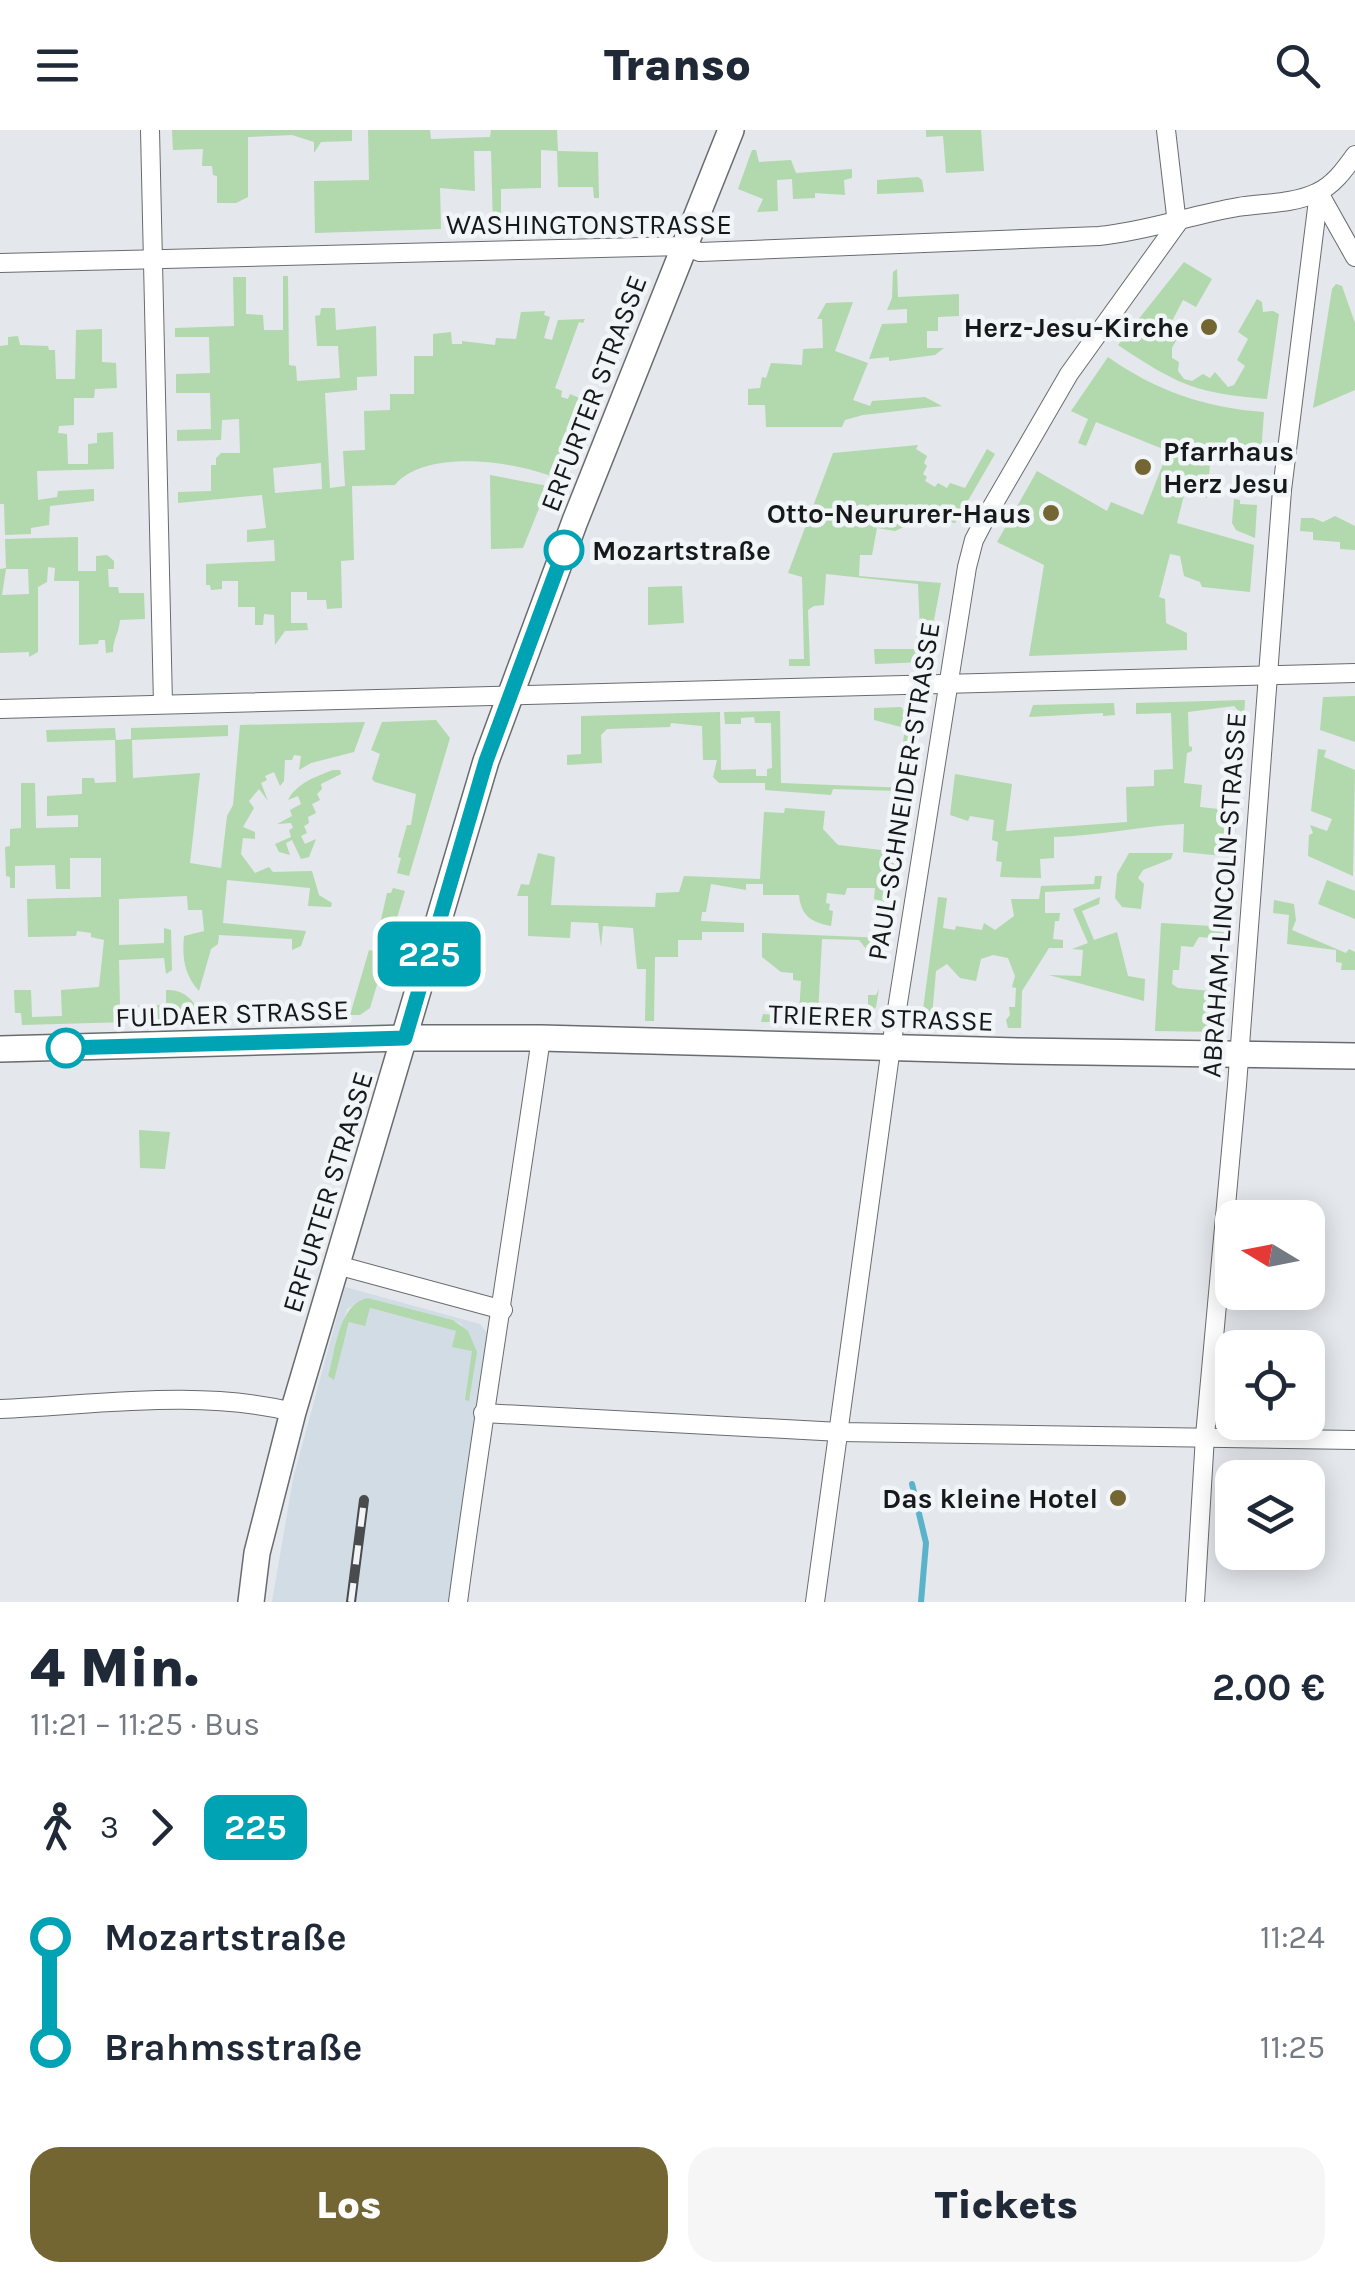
<!DOCTYPE html>
<html lang="de">
<meta charset="utf-8">
<style>
:root{--surface:#fff;--page:#f6f6f7;--text:#1f2937;--muted:#747a83;--accent:#736633}
body{margin:0;font-family:Karla,sans-serif;background:var(--page);color:var(--text);height:100vh;display:flex;flex-direction:column;font-size:38px;white-space:nowrap}
*{box-sizing:border-box;margin:0}
p{font-size:32px;color:var(--muted)}
.icon{flex:none;width:55px;height:55px;fill:none;stroke:currentColor;stroke-width:2;stroke-linecap:round;stroke-linejoin:round}
.map{position:relative;height:1472px;overflow:hidden}
.side{display:flex;flex-direction:column;background:var(--surface);flex:1}
.side>*{flex:none}
.badge{padding:0 20px;border-radius:15px;font-size:35px;line-height:65px}
.needle{width:65px;rotate:280deg}
.tools{position:absolute;left:1215px;top:1070px;display:grid;gap:20px}
.tools a{display:grid;place-items:center;width:110px;height:110px;border-radius:20px;background:var(--surface);box-shadow:0 5px 25px #0003;font-size:50px}
.map>.badge{position:absolute;translate:-50% -50%;box-shadow:0 0 0 5px #fff}
.legs{display:flex;align-items:center;gap:15px;height:110px;padding:0 30px;font-size:32px}
.legs p{margin-inline-start:auto}
.overview{display:flex;align-items:center;justify-content:space-between;height:170px;padding:0 30px}
h1{font-size:55px;font-weight:800;line-height:75px}
.button{display:flex;gap:20px;margin-top:auto;padding:20px 30px}
.button a{flex:1;height:115px;border-radius:30px;background:var(--accent);color:#fff;font-size:40px;font-weight:800;line-height:115px;text-align:center}
.button a+a{background:var(--page);color:var(--text)}
ul{padding:0 30px;list-style:none}
li{display:flex;align-items:center;gap:35px;height:110px;font-size:38px}
li i{display:grid;place-items:center;width:15px;height:100%;margin:0 12px;background:currentColor}
li i::after{content:'';width:25px;height:25px;margin:-12px;border:8px solid;border-radius:50%;background:var(--surface)}
li p{margin-inline-start:auto}
li:first-child i{background:linear-gradient(#0000 50%,currentColor 0)}
li:last-child i{background:linear-gradient(currentColor 50%,#0000 0)}
header{display:flex;justify-content:space-between;align-items:center;height:130px;padding:0 30px;background:var(--surface);font-size:45px;font-weight:800}
.map>svg:first-child{display:block}
</style>
<header><svg class="icon" aria-label="menu" viewBox="0 0 24 24"><path d="M4 6h16M4 12h16M4 18h16"/></svg>Transo<svg class="icon" aria-label="search" viewBox="0 0 24 24"><circle cx="10" cy="10" r="6"/><path d="M15 15l6 6"/></svg></header>
<div class="map">
<svg width="1355" height="1472" viewBox="0 0 1355 1472">
<rect width="100%" height="100%" fill="#e4e7eb"/>
<path fill="#d2dce5" fill-rule="evenodd" d="M 345,1157 L 480,1194 L 492,1209 L 452,1472 L 272,1472 L 293,1349 ZM 368,1168 L 453,1190 L 461,1194 L 477,1222 L 472,1220 L 456,1201 L 369,1178 L 350,1191 L 333,1249 L 328,1246 L 347,1179 Z"/>
<g fill="#b2d8ad" fill-rule="evenodd">
<path d="M 172,0 L 352,0 L 352,11 L 321,12 L 314,23 L 314,12 L 292,5 L 248,7 L 248,67 L 236,73 L 217,73 L 217,46 L 213,45 L 212,36 L 202,36 L 203,19 L 173,20 Z"/>
<path d="M 368,0 L 430,0 L 431,9 L 490,7 L 491,0 L 557,0 L 558,21 L 598,22 L 599,68 L 594,68 L 593,57 L 558,57 L 557,21 L 541,20 L 541,58 L 501,59 L 501,97 L 493,97 L 491,21 L 474,21 L 475,61 L 440,58 L 441,99 L 315,103 L 314,51 L 369,50 Z"/>
<path d="M 926,0 L 981,0 L 984,41 L 946,43 L 943,6 L 926,7 Z"/>
<path d="M 752,20 L 756,20 L 759,32 L 791,30 L 796,43 L 852,39 L 852,48 L 844,50 L 845,65 L 815,63 L 815,68 L 793,69 L 792,49 L 777,50 L 778,81 L 757,82 L 763,69 L 738,59 Z"/>
<path d="M 918,47 L 922,50 L 924,62 L 877,64 L 877,50 Z"/>
<path d="M 1184,132 L 1212,149 L 1196,177 L 1183,170 L 1171,193 L 1182,200 L 1172,218 L 1172,228 L 1179,232 L 1178,241 L 1184,249 L 1192,251 L 1203,244 L 1210,248 L 1215,242 L 1228,257 L 1234,255 L 1245,236 L 1237,230 L 1248,209 L 1238,202 L 1257,169 L 1262,172 L 1263,182 L 1273,181 L 1279,184 L 1267,269 C 1195,263 1178,255 1118,215 Z"/>
<path d="M 897,139 L 898,167 L 959,164 L 959,186 L 938,187 L 938,201 L 927,201 L 927,218 L 944,218 L 935,225 L 889,231 L 889,227 L 869,229 L 882,194 L 907,193 L 907,179 L 887,180 L 892,168 L 893,142 Z"/>
<path d="M 283,146 L 288,146 L 289,235 L 296,236 L 297,251 L 340,248 L 338,216 L 317,216 L 315,186 L 320,185 L 321,178 L 335,178 L 336,200 L 376,196 L 377,246 L 357,247 L 357,260 L 325,263 L 330,358 L 345,356 L 343,321 L 365,320 L 364,281 L 390,280 L 390,264 L 414,264 L 414,226 L 433,226 L 433,204 L 451,202 L 452,214 L 462,214 L 462,211 L 495,215 L 496,208 L 516,209 L 521,182 L 545,181 L 544,185 L 550,187 L 544,208 L 552,210 L 558,190 L 585,189 L 583,193 L 579,192 L 555,258 L 562,261 L 561,267 L 568,269 L 570,264 L 582,269 L 551,346 C 512,331 425,319 395,355 L 352,356 L 354,430 L 341,431 L 342,478 L 327,479 L 326,470 L 307,470 L 307,462 L 291,462 L 291,493 L 307,493 L 308,500 L 285,501 L 275,515 L 274,485 L 264,484 L 263,495 L 255,495 L 255,477 L 238,477 L 238,451 L 222,451 L 222,459 L 211,460 L 210,455 L 206,455 L 206,434 L 275,431 L 274,410 L 247,412 L 247,400 L 266,398 L 262,365 L 178,373 L 178,362 L 211,361 L 211,335 L 216,335 L 216,328 L 221,323 L 240,323 L 239,289 L 222,290 L 221,310 L 177,311 L 177,300 L 211,299 L 210,263 L 176,263 L 176,244 L 210,243 L 209,207 L 175,207 L 175,198 L 234,196 L 233,147 L 246,147 L 246,184 L 263,185 L 264,200 L 283,200 ZM 321,333 L 322,359 L 275,363 L 273,338 Z"/>
<path d="M 1336,154 L 1342,156 L 1355,193 L 1355,260 L 1313,278 L 1332,159 Z"/>
<path d="M 853,172 L 835,221 L 868,233 L 853,270 L 870,276 L 872,271 L 925,267 L 942,276 L 863,285 L 845,290 L 842,297 L 766,297 L 765,275 L 748,275 L 748,259 L 760,258 L 762,247 L 766,248 L 771,233 L 802,235 L 803,219 L 823,218 L 822,189 L 817,189 L 826,173 Z"/>
<path d="M 102,199 L 102,232 L 116,233 L 117,258 L 95,259 L 94,268 L 74,268 L 74,295 L 59,296 L 58,303 L 67,304 L 68,334 L 88,334 L 88,314 L 97,313 L 97,303 L 113,302 L 114,339 L 37,341 L 38,370 L 57,367 L 58,361 L 94,359 L 94,371 L 50,376 L 49,395 L 31,398 L 31,404 L 5,405 L 4,374 L 0,374 L 0,216 L 8,215 L 8,207 L 18,206 L 20,215 L 48,216 L 49,220 L 55,220 L 56,249 L 75,249 L 76,200 Z"/>
<path d="M 1108,227 C 1156,261 1206,278 1264,282 L 1261,324 L 1220,321 L 1219,334 L 1210,334 L 1207,368 L 1185,361 L 1177,393 L 1254,415 L 1250,462 L 1202,457 L 1200,452 L 1184,446 L 1180,426 L 1170,424 L 1159,467 L 1165,469 L 1166,493 L 1187,503 L 1187,520 L 1029,526 L 1044,435 L 997,412 L 1037,341 L 1107,381 L 1111,372 L 1143,385 L 1168,321 L 1096,292 L 1086,316 L 1078,313 L 1088,289 L 1071,281 Z"/>
<path d="M 918,315 L 916,319 L 927,326 L 924,333 L 927,336 L 923,344 L 927,347 L 925,351 L 935,357 L 938,353 L 947,358 L 950,353 L 965,358 L 987,319 L 995,324 L 955,393 L 925,387 L 895,401 L 877,398 L 872,425 L 860,425 L 859,446 L 941,453 L 926,532 L 875,534 L 874,519 L 917,519 L 916,502 L 920,502 L 918,454 L 826,444 L 824,475 L 814,476 L 808,480 L 810,536 L 789,536 L 789,529 L 804,529 L 802,447 L 788,443 L 833,323 Z"/>
<path d="M 490,345 L 548,356 L 523,418 L 491,419 Z"/>
<path d="M 1234,369 L 1240,370 L 1240,374 L 1257,375 L 1255,408 L 1236,400 L 1232,393 Z"/>
<path d="M 1335,386 L 1355,396 L 1355,420 L 1340,419 L 1340,412 L 1313,410 L 1313,402 L 1300,401 L 1301,388 L 1313,388 L 1323,392 Z"/>
<path d="M 78,407 L 78,441 L 96,441 L 96,426 L 107,425 L 114,431 L 114,439 L 108,439 L 109,457 L 118,457 L 119,463 L 144,463 L 145,489 L 120,490 C 119,503 113,509 113,522 L 106,523 L 105,510 L 99,510 L 98,514 L 79,515 L 79,451 L 54,451 L 55,438 L 48,437 L 47,452 L 38,457 L 38,522 L 29,527 L 29,522 L 0,523 L 0,439 L 6,438 L 5,409 ZM 6,439 L 28,439 L 29,464 L 2,465 Z"/>
<path d="M 682,456 L 684,493 L 648,495 L 648,457 Z"/>
<path d="M 1355,566 L 1355,612 L 1320,600 L 1323,567 Z"/>
<path d="M 1245,570 L 1244,587 L 1234,576 L 1188,582 L 1189,616 L 1192,617 L 1192,621 L 1187,623 L 1184,653 L 1202,655 L 1200,677 L 1237,681 L 1233,727 L 1183,722 L 1184,694 C 1140,696 1098,706 1054,707 L 1054,728 L 1040,729 L 1041,748 L 1000,747 L 1002,732 L 996,731 L 998,712 L 992,710 L 994,690 L 970,686 L 968,691 L 950,685 L 955,644 L 1012,654 L 1006,701 L 1127,692 L 1126,657 L 1154,656 L 1154,640 L 1173,639 L 1171,583 L 1136,584 L 1136,573 Z"/>
<path d="M 1114,573 L 1115,585 L 1103,586 L 1103,583 L 1029,587 L 1033,575 Z"/>
<path d="M 901,577 L 917,596 L 910,649 L 898,647 L 900,633 L 907,627 L 902,619 L 905,598 L 874,590 L 874,578 Z"/>
<path d="M 780,581 L 781,653 L 909,658 L 898,661 L 833,659 L 831,665 L 765,660 L 765,653 L 719,653 L 713,647 L 717,630 L 703,630 L 702,596 L 671,593 L 670,597 L 607,599 L 601,605 L 602,633 L 567,635 L 567,625 L 581,624 L 581,586 L 720,582 L 721,640 L 756,639 L 756,646 L 767,646 L 767,639 L 772,638 L 771,593 L 755,593 L 754,587 L 741,588 L 741,594 L 725,594 L 724,582 Z"/>
<path d="M 436,590 L 450,608 L 409,746 L 397,743 L 401,728 L 398,727 L 407,695 L 411,695 L 416,664 L 375,652 L 372,649 L 380,624 L 371,620 L 382,592 Z"/>
<path d="M 365,592 L 354,622 L 311,633 L 299,640 L 301,626 L 294,625 L 292,630 L 285,630 L 284,651 L 280,656 L 274,642 L 265,646 L 267,650 L 261,653 L 268,671 L 259,659 L 249,671 L 254,678 L 243,697 L 255,702 L 255,709 L 243,708 L 241,724 L 255,743 L 269,737 L 273,742 L 312,741 L 319,765 L 332,773 L 331,777 L 308,776 L 310,758 L 227,750 L 223,793 L 306,801 L 301,816 L 292,820 L 292,809 L 219,805 L 218,814 L 211,819 L 199,861 C 184,844 182,828 184,806 L 204,801 L 202,780 L 188,780 L 187,766 L 119,769 L 119,815 L 164,813 L 164,798 L 171,800 L 172,840 L 166,844 L 164,828 L 119,830 L 120,876 L 166,875 L 166,860 C 185,859 197,872 201,890 L 22,895 L 21,883 L 15,883 L 14,860 L 31,860 L 32,887 L 62,886 L 61,860 L 99,857 L 104,810 L 91,807 L 91,803 L 77,801 L 76,806 L 28,807 L 27,769 L 101,767 L 101,728 L 70,728 L 70,759 L 56,759 L 55,735 L 15,736 L 15,758 L 10,758 L 10,747 L 6,746 L 5,717 L 10,716 L 10,699 L 21,698 L 21,653 L 35,653 L 36,698 L 78,697 L 78,685 L 47,686 L 47,666 L 82,664 L 82,648 L 94,648 L 95,653 L 116,652 L 115,610 L 47,612 L 46,600 L 115,598 L 116,610 L 131,609 L 131,598 L 228,595 L 228,606 L 132,610 L 133,648 L 200,643 L 190,733 L 221,738 L 227,686 L 233,675 L 240,595 Z"/>
<path d="M 1318,619 L 1326,620 L 1324,627 L 1355,640 L 1353,746 L 1308,726 L 1309,705 L 1313,703 L 1310,695 L 1327,701 L 1332,689 L 1311,681 Z"/>
<path d="M 333,640 L 340,640 L 341,644 L 321,654 L 322,659 L 317,664 L 320,670 L 312,674 L 316,683 L 308,687 L 309,693 L 304,696 L 307,703 L 301,706 L 305,714 L 316,709 L 309,727 L 301,729 L 292,710 L 286,713 L 290,725 L 279,722 L 275,714 L 291,707 L 289,700 L 293,698 L 291,693 L 277,694 L 292,686 L 290,680 L 301,674 L 298,666 L 288,670 C 297,653 315,647 333,640 Z"/>
<path d="M 785,678 L 825,681 L 823,699 L 838,715 L 890,721 L 893,712 L 901,713 L 887,800 L 876,799 L 876,783 L 881,783 L 883,771 L 874,769 L 875,758 L 847,758 L 845,765 L 827,763 L 826,773 L 830,774 L 829,780 L 833,781 L 831,796 C 811,792 801,786 799,765 L 763,765 L 763,754 L 746,754 L 746,760 L 711,754 L 706,782 L 702,782 L 701,791 L 744,793 L 744,802 L 702,802 L 702,810 L 678,810 L 678,827 L 655,827 L 654,891 L 645,891 L 646,839 L 637,839 L 633,798 L 603,796 L 601,817 L 598,793 L 571,792 L 570,808 L 528,806 L 528,766 L 517,766 L 521,754 L 529,755 L 538,723 L 555,727 L 551,775 L 655,777 L 656,763 L 679,762 L 684,746 L 760,749 L 764,682 L 784,683 Z"/>
<path d="M 1129,723 L 1173,723 L 1171,729 L 1143,740 L 1138,748 L 1144,754 L 1141,779 L 1122,777 L 1115,768 L 1117,744 Z"/>
<path d="M 1095,746 L 1102,746 L 1100,759 L 1045,762 L 1045,783 L 1060,783 L 1059,791 L 1055,791 L 1053,809 L 1063,810 L 1063,818 L 1049,818 L 1022,861 L 1021,898 L 1008,898 L 1006,890 L 1010,885 L 1009,877 L 1015,877 L 1016,858 L 1012,857 L 1015,846 L 1008,828 L 993,825 L 981,829 L 976,851 L 960,848 L 947,834 L 936,841 L 932,886 L 939,892 L 950,888 L 950,896 L 929,896 L 922,887 L 938,767 L 947,768 L 943,798 L 955,800 L 956,796 L 982,800 L 984,793 L 995,800 L 1014,786 L 1011,769 L 1039,769 L 1041,756 L 1094,754 Z"/>
<path d="M 1327,750 L 1355,761 L 1355,789 L 1318,774 Z"/>
<path d="M 393,758 L 405,761 L 370,878 L 360,885 L 350,885 L 369,820 L 374,821 L 387,763 L 391,763 Z"/>
<path d="M 1100,767 L 1099,774 L 1082,781 L 1094,810 L 1117,802 L 1128,846 L 1145,849 L 1144,871 L 1049,845 L 1081,846 L 1083,820 L 1072,819 L 1088,813 L 1073,779 Z"/>
<path d="M 1274,770 L 1294,774 L 1296,790 L 1292,800 L 1346,823 L 1349,819 L 1355,822 L 1355,840 L 1341,840 L 1342,833 L 1336,832 L 1336,820 L 1287,814 L 1289,785 L 1273,783 Z"/>
<path d="M 1161,793 L 1228,797 L 1227,809 L 1199,807 L 1193,817 L 1181,816 L 1179,840 L 1173,840 L 1172,854 L 1178,858 L 1223,862 L 1220,902 L 1155,901 Z"/>
<path d="M 762,803 L 886,808 L 883,827 L 871,825 L 859,810 L 822,809 L 818,885 L 861,887 L 868,880 L 868,865 L 876,865 L 879,859 L 876,877 L 858,894 L 761,892 L 763,884 L 791,887 L 799,884 L 801,851 L 793,850 L 793,843 L 781,842 L 762,827 Z"/>
<path d="M 139,1000 L 170,1002 L 165,1039 L 140,1038 Z"/>
<path d="M 368,1168 L 453,1190 L 468,1201 L 477,1222 L 469,1271 L 465,1270 L 472,1221 L 452,1217 L 456,1201 L 370,1178 L 365,1196 L 349,1192 L 334,1250 L 328,1246 C 336,1220 338,1174 368,1168 Z"/>
</g>
<g fill="none" stroke-linecap="round" stroke-linejoin="round">
<path stroke="#5bb3c9" stroke-width="6" d="M 912,1354 L 926,1413 L 921,1472"/>
<defs>
<g id="street">
<path d="M 150,0 L 163,574"/>
<path d="M 1166,0 L 1177,94"/>
<path d="M 1319,63 L 1355,127"/>
<path d="M 0,133 L 683,116 L 700,122 L 1099,106 C 1148,101 1191,85 1238,77 C 1264,73 1292,74 1316,63 C 1333,56 1345,39 1355,25"/>
<path d="M 0,579 L 1355,543"/>
<path d="M 337,1135 L 503,1180"/>
<path d="M 0,1279 C 95,1275 200,1259 293,1282"/>
<path d="M 483,1283 L 840,1302 L 1355,1310"/>
<path d="M 458,1472 C 483,1284 514,1096 541,908"/>
<path d="M 815,1472 L 891,917 L 967,437 L 974,410 L 986,387 L 1069,244 L 1177,94"/>
<path d="M 1195,1472 L 1205,1306 L 1237,955 L 1282,360 L 1319,62"/>
</g>
<g id="secondary">
<path d="M 0,919 L 405,908 L 541,908 L 1019,921 L 1355,926"/>
<path d="M 251,1472 L 257,1423 L 293,1282 L 486,631 L 575,391 L 731,0"/>
</g>
</defs>
<use href="#street" stroke="#696c6f" stroke-width="20"/>
<use href="#secondary" stroke="#696c6f" stroke-width="28"/>
<use href="#street" stroke="#fff" stroke-width="18"/>
<use href="#secondary" stroke="#fff" stroke-width="25"/>
<defs>
<path id="rail" d="M 351,1472 L 364,1370"/>
</defs>
<use href="#rail" stroke="#494b4d" stroke-width="10"/>
<use href="#rail" stroke="#f1f5f8" stroke-width="6" stroke-dasharray="19" stroke-linecap="butt"/>
</g>
<g fill="none" stroke-linecap="round" stroke-linejoin="round">
<defs>
<path id="line-1" d="M 66,918 L 405,908 L 486,631 L 564,420"/>
</defs>
<use href="#line-1" stroke="#fff" stroke-width="22"/>
<use href="#line-1" stroke="#00a3b4" stroke-width="15"/>
</g>
<g fill="#736633" stroke="#f1f5f8" stroke-width="4">
<circle cx="1209" cy="197" r="10"/>
<circle cx="1143" cy="337" r="10"/>
<circle cx="1051" cy="383" r="10"/>
<circle cx="1118" cy="1368" r="10"/>
</g>
<g fill="#fff" stroke="#00a3b4" stroke-width="5">
<circle cx="564" cy="420" r="18"/>
<circle cx="66" cy="918" r="18"/>
</g>
<g text-anchor="middle" stroke-width="9" stroke-linejoin="round" paint-order="stroke">
<g font-size="28" fill="#161819" stroke="#f1f5f8">
<text x="589" y="104">WASHINGTONSTRASSE</text>
<text transform="translate(593 263) rotate(-69)" y="10">ERFURTER STRASSE</text>
<text transform="translate(903 661) rotate(-81)" y="10">PAUL-SCHNEIDER-STRASSE</text>
<text transform="translate(1223 765) rotate(-86)" y="10">ABRAHAM-LINCOLN-STRASSE</text>
<text transform="translate(232 883) rotate(-2)" y="10">FULDAER STRASSE</text>
<text transform="translate(881 887) rotate(2)" y="10">TRIERER STRASSE</text>
<text transform="translate(327 1062) rotate(-73)" y="10">ERFURTER STRASSE</text>
</g>
<g font-size="28" font-weight="bold" fill="#161819" stroke="#f1f5f8" text-anchor="end">
<text x="1189" y="207">Herz-Jesu-Kirche</text>
<text x="1163" y="331" text-anchor="start">Pfarrhaus<tspan x="1163" dy="32">Herz Jesu</tspan></text>
<text x="1031" y="393">Otto-Neururer-Haus</text>
<text x="1098" y="1378">Das kleine Hotel</text>
</g>
<g font-size="28" font-weight="bold" fill="#161819" stroke="#f1f5f8" text-anchor="start">
<text x="592" y="430">Mozartstraße</text>
</g>
</g>
</svg>
<div class="tools">
<a><svg class="needle" viewBox="-14 -14 28 28"><path d="M0-13l5 13h-10z" fill="#e53935"/><path d="M0 13l5-13h-10z" fill="#747a83"/></svg></a>
<a><svg class="icon" aria-label="locate" viewBox="0 0 24 24"><circle cx="12" cy="12" r="6"/><path d="M12 2v4M12 18v4M2 12h4M18 12h4"/></svg></a>
<a><svg class="icon" aria-label="layers" viewBox="0 0 24 24"><path d="M12 4l9 5-9 5-9-5zM3 14l9 5 9-5"/></svg></a>
</div>
<b class="badge" style="left:429px;top:824px;background:#00a3b4;color:#fff">225</b>
</div>
<section class="side">
<div class="overview"><div><h1>4 Min.</h1><p>11:21 – 11:25 · Bus</p></div><b>2.00 €</b></div>
<div class="legs"><svg class="icon" aria-label="walk" viewBox="0 0 24 24"><circle cx="13" cy="4" r="2"/><path d="M13 8l-2 6 4 7M11 14l-3 7M7 12l3-4h3l4 4"/></svg>3<svg class="icon" aria-label="forward" viewBox="0 0 24 24"><path d="M9 5l7 7-7 7"/></svg><b class="badge" style="background:#00a3b4;color:#fff">225</b></div>
<ul>
<li><i style="color:#00a3b4"></i><b>Mozartstraße</b><p>11:24</p></li>
<li><i style="color:#00a3b4"></i><b>Brahmsstraße</b><p>11:25</p></li>
</ul>
<div class="button"><a>Los</a><a>Tickets</a></div>
</section>
